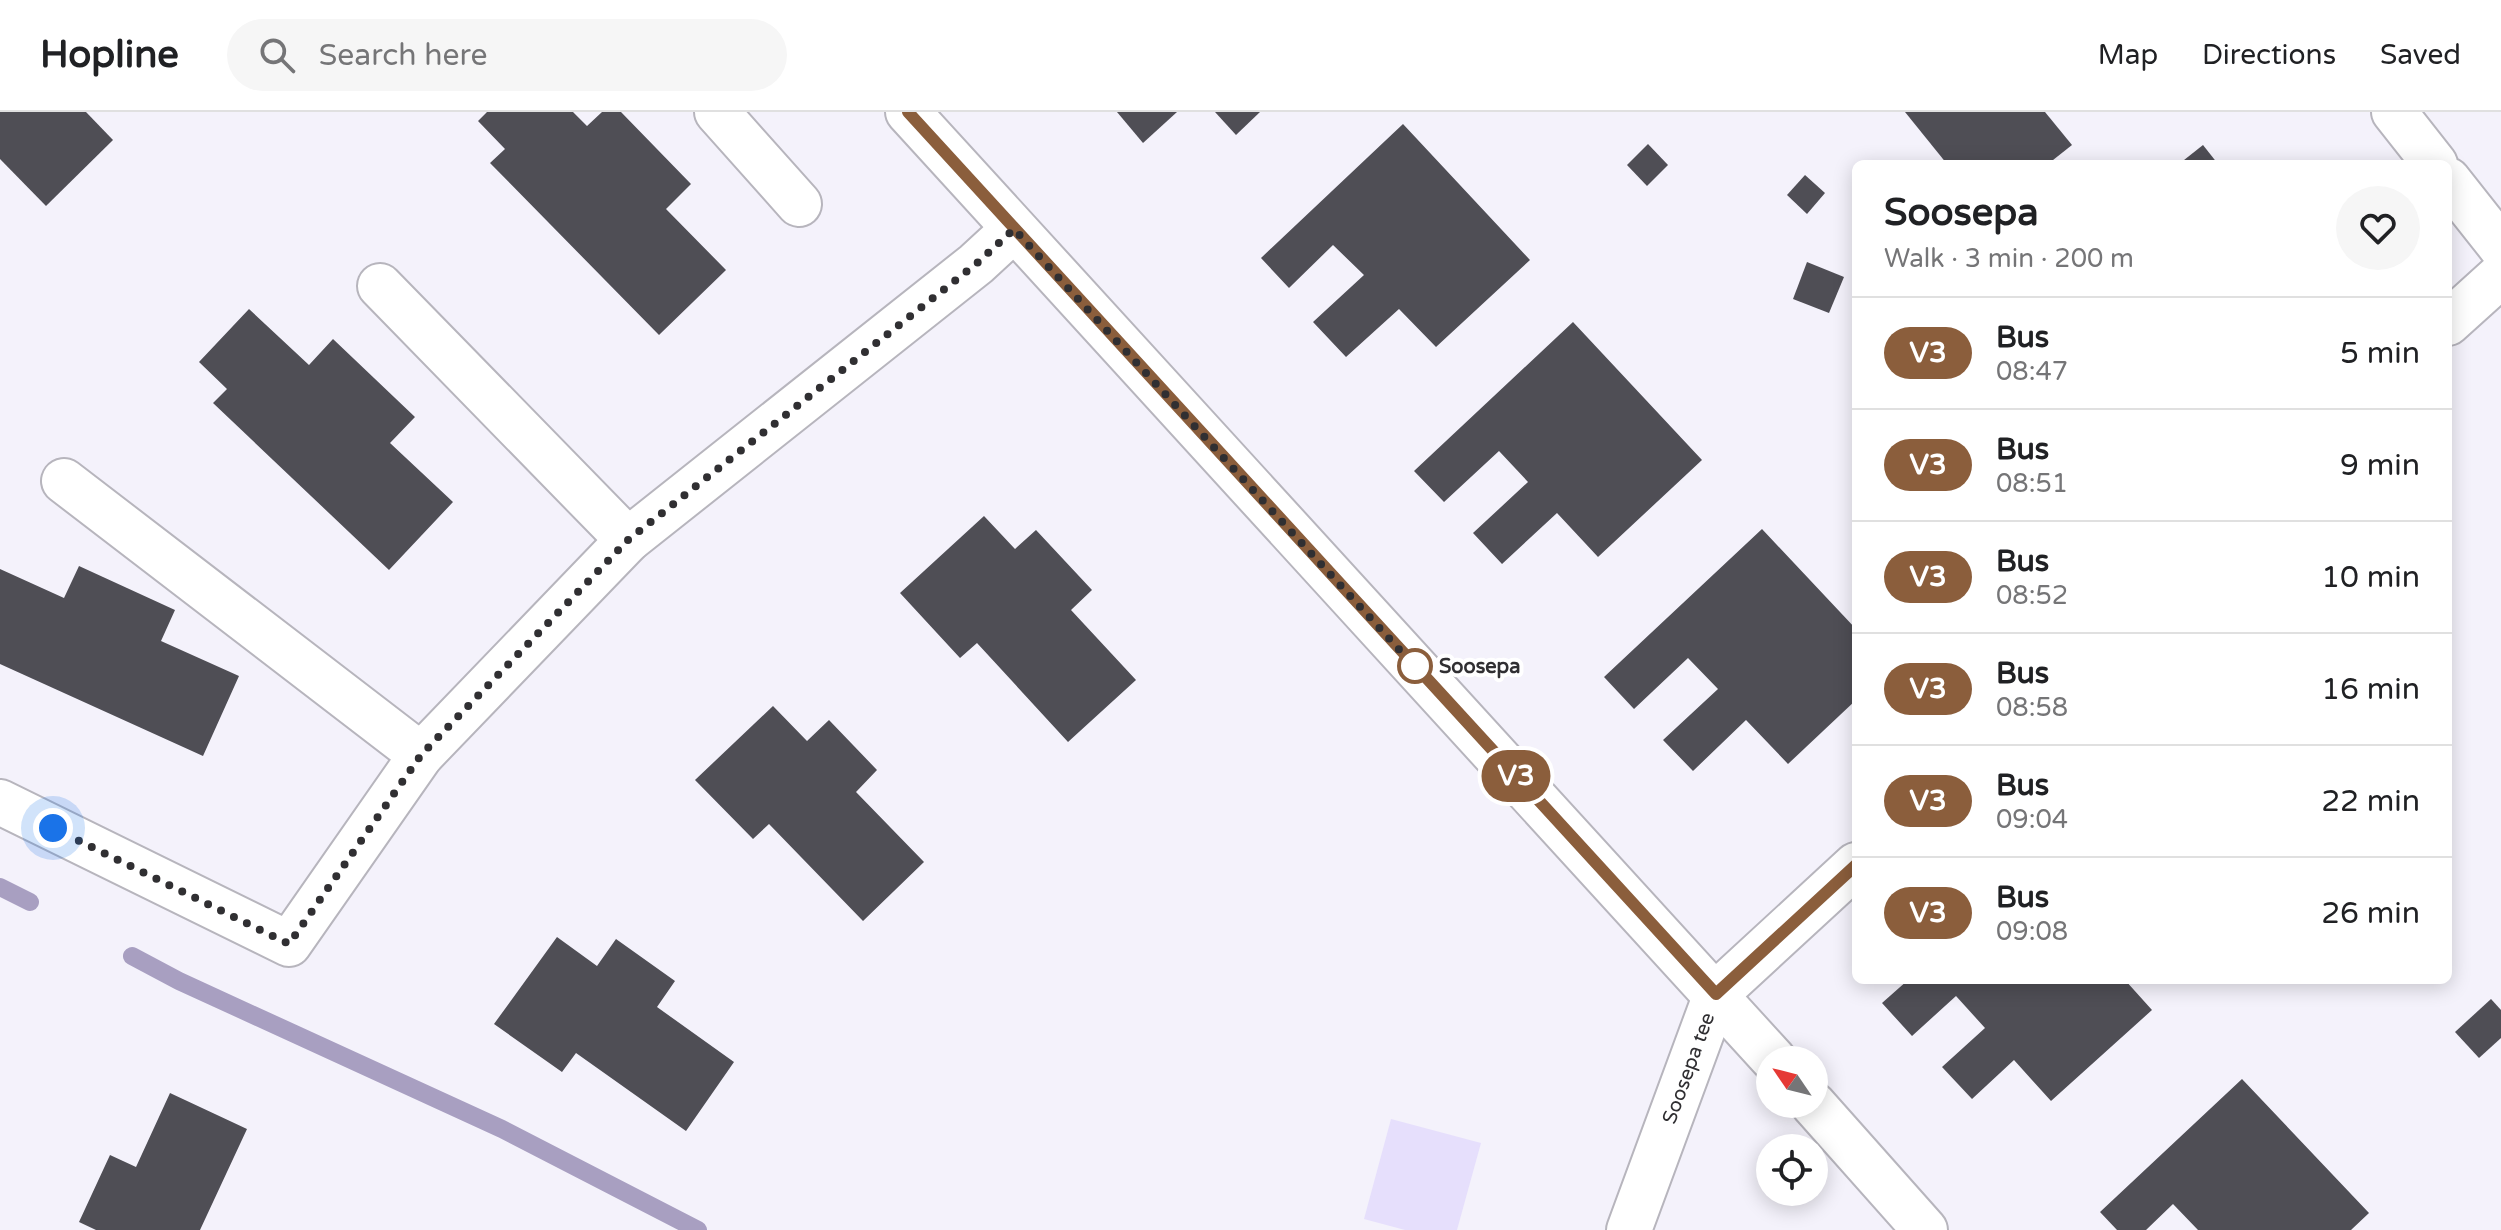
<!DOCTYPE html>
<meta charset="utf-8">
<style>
:root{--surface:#fff;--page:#f6f6f6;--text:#202124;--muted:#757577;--line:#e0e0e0}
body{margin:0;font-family:"Varela Round",sans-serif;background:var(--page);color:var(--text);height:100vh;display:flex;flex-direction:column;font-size:30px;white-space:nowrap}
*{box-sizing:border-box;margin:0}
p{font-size:26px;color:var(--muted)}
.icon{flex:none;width:44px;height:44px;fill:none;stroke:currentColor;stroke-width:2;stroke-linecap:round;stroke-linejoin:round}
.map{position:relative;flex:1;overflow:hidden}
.details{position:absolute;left:1852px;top:48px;width:600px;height:824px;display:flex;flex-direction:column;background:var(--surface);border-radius:12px;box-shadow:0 4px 20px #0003}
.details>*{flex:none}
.badge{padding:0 16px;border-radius:26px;font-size:28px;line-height:52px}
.needle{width:52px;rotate:305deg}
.tools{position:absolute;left:1756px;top:934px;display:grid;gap:16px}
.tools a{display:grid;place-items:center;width:72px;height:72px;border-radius:50%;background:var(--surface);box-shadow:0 4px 20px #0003;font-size:40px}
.you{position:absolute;width:40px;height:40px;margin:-20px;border:6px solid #fff;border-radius:50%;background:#1a73e8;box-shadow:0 0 0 12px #1a73e833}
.map>.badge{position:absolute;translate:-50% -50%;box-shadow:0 0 0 4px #fff}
.round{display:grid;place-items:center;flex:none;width:84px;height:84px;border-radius:42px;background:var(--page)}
.head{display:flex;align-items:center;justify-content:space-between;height:136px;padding:0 32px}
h1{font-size:38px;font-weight:700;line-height:60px}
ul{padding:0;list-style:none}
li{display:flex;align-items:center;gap:24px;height:112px;padding:0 32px;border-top:2px solid var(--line)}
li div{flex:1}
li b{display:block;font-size:30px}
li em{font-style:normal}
li .badge{min-width:88px;font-weight:700;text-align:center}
header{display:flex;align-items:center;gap:48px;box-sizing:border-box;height:112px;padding:0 40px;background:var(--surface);border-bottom:2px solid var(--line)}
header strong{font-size:38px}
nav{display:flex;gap:44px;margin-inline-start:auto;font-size:28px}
.search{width:560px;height:72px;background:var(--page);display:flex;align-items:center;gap:20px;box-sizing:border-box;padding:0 28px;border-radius:44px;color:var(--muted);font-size:30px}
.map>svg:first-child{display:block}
</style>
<header>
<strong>Hopline</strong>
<div class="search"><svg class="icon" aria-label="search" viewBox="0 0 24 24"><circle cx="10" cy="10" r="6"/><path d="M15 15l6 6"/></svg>Search here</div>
<nav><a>Map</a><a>Directions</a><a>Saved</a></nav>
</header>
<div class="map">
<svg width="2501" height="1118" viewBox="0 0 2501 1118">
<rect width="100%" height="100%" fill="#f4f2fb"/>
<path fill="#e6dffc" d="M 1391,1007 L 1481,1031 L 1457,1118 L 1405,1118 L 1364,1107 Z"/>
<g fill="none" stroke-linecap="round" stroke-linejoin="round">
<g stroke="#a89fc1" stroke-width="18">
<path d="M 0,775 L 30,790"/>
<path d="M 132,844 L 179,869 L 502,1017 L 698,1118"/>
</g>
</g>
<g fill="#4f4e55">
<path d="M 0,0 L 86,0 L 113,28 L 46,94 L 0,47 Z"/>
<path d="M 487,0 L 573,0 L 587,14 L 602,0 L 621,0 L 691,72 L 666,97 L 726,158 L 659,223 L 490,51 L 505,37 L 478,9 Z"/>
<path d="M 1117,0 L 1177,0 L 1143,31 Z"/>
<path d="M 1215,0 L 1260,0 L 1236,23 Z"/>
<path d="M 1905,0 L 2045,0 L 2072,33 L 2048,52 L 1947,52 Z"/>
<path d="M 1403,12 L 1530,148 L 1436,235 L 1399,197 L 1346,245 L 1313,210 L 1364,163 L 1333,133 L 1289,176 L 1261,146 Z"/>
<path d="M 1648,32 L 1668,53 L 1647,74 L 1627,53 Z"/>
<path d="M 2203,33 L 2218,52 L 2179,52 Z"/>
<path d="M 1805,63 L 1825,81 L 1807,102 L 1787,83 Z"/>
<path d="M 1807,150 L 1844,165 L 1829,201 L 1793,187 Z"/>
<path d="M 249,197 L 309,253 L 333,227 L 415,305 L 390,331 L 453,390 L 389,458 L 213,291 L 227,277 L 199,250 Z"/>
<path d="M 1573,210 L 1702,348 L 1598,445 L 1557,401 L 1502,452 L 1473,421 L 1528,370 L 1499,339 L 1444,390 L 1414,359 Z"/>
<path d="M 984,404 L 1015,437 L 1036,418 L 1092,478 L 1071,498 L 1136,568 L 1068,630 L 977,531 L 960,546 L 900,481 Z"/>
<path d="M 1762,417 L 1856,517 L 1856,588 L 1788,652 L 1746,608 L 1693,659 L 1663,628 L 1718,577 L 1688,546 L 1634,597 L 1604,565 Z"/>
<path d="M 79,454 L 175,498 L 161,529 L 239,564 L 203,644 L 0,552 L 0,457 L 64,486 Z"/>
<path d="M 773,594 L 807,629 L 829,608 L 877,658 L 856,680 L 924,750 L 863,809 L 769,712 L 753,727 L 695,668 Z"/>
<path d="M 557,825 L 597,854 L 616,827 L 675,869 L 657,895 L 734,950 L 686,1019 L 576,941 L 562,960 L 494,912 Z"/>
<path d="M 1908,868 L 2125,868 L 2152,898 L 2051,989 L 2014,948 L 1972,987 L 1942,955 L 1985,916 L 1956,884 L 1912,924 L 1882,891 Z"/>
<path d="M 2491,887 L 2501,898 L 2501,926 L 2479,946 L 2455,920 Z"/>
<path d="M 2242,967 L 2369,1101 L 2351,1118 L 2198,1118 L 2173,1092 L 2146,1118 L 2117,1118 L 2100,1100 Z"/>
<path d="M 170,981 L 247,1017 L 200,1118 L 96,1118 L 79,1110 L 110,1043 L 136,1055 Z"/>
</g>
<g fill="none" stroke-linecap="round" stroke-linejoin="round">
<defs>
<g id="minor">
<path d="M 717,0 L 799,92"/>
<path d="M 908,0 L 1774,948"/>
<path d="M 2394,0 L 2435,52"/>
<path d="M 2448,68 L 2501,135"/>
<path d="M 380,174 L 628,428"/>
<path d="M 2448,211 L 2501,163"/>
<path d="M 64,369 L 421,643"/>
<path d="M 0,690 L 289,832 L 421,643 L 628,428 L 976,152 L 1014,117"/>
<path d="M 1813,992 L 1925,1118"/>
<path d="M 1629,1118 L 1716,882 L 1856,753"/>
</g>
</defs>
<use href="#minor" stroke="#b7b5bd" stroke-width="48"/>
<use href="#minor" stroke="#fff" stroke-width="44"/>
</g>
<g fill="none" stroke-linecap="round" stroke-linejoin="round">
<defs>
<path id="line" d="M 908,0 L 1716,882 L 1856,753"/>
</defs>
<use href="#line" stroke="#fff" stroke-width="18"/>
<use href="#line" stroke="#8b5e3c" stroke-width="12"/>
<path stroke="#302f32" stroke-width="8" stroke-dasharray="0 14.4" d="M 53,716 L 289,832 L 421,643 L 628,428 L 976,152 L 1014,117 L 1417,557 L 1415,554"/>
</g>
<circle fill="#fff" stroke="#8b5e3c" stroke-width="4" cx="1415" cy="554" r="16"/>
<g text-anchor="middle" stroke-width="8" stroke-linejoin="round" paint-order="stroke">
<g font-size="20" font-weight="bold" fill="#302f32" stroke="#fff" text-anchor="start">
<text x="1439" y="561">Soosepa</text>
</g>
<g font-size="20" fill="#302f32" stroke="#fff">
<text transform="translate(1688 956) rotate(-70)" y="7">Soosepa tee</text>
</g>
</g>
</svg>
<div class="tools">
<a><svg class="needle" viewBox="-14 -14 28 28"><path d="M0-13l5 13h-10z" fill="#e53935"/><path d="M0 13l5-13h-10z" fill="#757577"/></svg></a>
<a><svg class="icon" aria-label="locate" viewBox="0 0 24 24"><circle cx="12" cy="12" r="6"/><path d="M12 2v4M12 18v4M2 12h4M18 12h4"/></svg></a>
</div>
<div class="you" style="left:53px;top:716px"></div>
<b class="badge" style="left:1516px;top:664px;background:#8b5e3c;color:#fff">V3</b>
<section class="details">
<div class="head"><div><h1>Soosepa</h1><p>Walk · 3 min · 200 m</p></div><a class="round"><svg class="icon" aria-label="heart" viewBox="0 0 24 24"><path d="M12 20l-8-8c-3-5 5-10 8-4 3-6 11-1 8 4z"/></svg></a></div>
<ul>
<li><span class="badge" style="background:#8b5e3c;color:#fff">V3</span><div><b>Bus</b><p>08:47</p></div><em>5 min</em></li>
<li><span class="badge" style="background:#8b5e3c;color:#fff">V3</span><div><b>Bus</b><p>08:51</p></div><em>9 min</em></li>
<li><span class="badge" style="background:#8b5e3c;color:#fff">V3</span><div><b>Bus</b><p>08:52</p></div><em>10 min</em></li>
<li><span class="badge" style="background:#8b5e3c;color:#fff">V3</span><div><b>Bus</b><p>08:58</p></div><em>16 min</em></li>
<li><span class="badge" style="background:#8b5e3c;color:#fff">V3</span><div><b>Bus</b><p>09:04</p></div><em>22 min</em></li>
<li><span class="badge" style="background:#8b5e3c;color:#fff">V3</span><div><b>Bus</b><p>09:08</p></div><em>26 min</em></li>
</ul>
</section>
</div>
